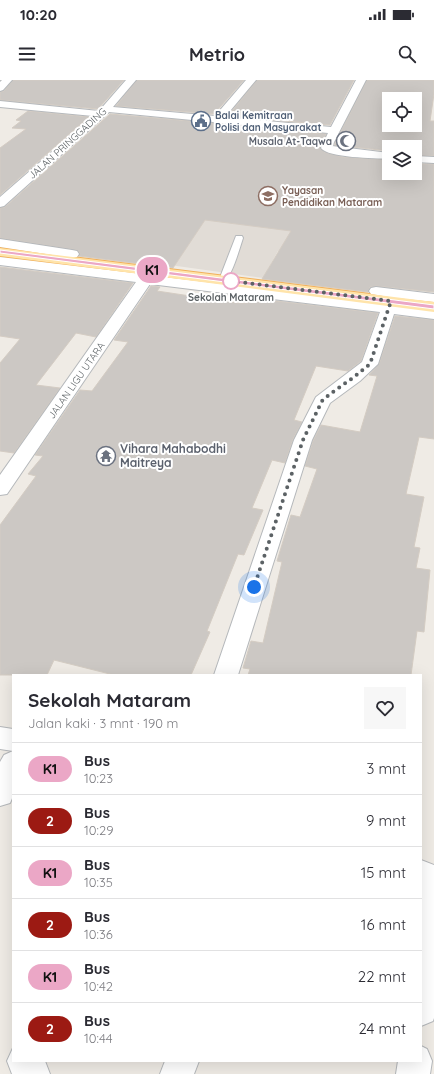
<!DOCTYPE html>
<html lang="id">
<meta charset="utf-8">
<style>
:root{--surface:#fff;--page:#f7f7f7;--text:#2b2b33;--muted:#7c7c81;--line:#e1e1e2}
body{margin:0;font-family:Quicksand,sans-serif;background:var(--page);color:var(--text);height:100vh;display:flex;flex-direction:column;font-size:15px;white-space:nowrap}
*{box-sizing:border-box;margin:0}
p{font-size:13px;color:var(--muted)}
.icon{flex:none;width:22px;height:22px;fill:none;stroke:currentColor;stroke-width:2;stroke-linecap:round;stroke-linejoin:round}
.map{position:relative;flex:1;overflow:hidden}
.sheet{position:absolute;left:12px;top:594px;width:410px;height:388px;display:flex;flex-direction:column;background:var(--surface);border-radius:0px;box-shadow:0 4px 16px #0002}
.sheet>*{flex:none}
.badge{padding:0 8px;border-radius:13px;font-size:14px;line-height:26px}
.fabs{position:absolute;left:382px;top:12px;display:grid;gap:8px}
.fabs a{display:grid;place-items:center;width:40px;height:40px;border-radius:0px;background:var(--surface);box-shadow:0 4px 16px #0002;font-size:20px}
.you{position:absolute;width:20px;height:20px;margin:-10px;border:3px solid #fff;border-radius:50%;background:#1a73e8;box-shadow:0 0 0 6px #1a73e833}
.map>.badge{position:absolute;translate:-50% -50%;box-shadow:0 0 0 2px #fff}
.round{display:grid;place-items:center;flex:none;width:42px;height:42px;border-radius:0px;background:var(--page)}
.head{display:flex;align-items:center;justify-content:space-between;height:68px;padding:0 16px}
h1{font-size:19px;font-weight:700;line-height:30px}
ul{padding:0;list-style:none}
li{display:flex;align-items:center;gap:12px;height:52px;padding:0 16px;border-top:1px solid var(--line)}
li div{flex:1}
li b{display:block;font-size:15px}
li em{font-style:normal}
li .badge{min-width:44px;font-weight:700;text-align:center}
.status{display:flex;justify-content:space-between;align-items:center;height:28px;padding:0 20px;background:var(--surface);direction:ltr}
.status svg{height:11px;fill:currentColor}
header{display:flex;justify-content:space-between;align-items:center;height:52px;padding:0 16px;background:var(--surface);font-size:18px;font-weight:700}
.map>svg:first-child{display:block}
</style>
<div class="status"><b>10:20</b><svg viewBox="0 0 49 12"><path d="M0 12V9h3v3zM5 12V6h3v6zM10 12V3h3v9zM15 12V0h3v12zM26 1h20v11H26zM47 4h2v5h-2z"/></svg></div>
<header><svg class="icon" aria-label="menu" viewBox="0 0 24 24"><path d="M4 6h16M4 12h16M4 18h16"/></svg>Metrio<svg class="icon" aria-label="search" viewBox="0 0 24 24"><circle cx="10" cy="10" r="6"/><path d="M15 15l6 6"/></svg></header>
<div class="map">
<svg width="434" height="994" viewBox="0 0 434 994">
<rect width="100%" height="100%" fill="#efebe5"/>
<path fill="#e1dcd6" d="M 205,71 L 357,182 L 278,171 L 263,198 L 112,177 Z"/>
<g fill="#ccc8c4" stroke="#d4ccc3" fill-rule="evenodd">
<path d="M 13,0 L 124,0 L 98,29 L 0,20 L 0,12 L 4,11 Z"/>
<path d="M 137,0 L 244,0 L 214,34 L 116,26 Z"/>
<path d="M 257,0 L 354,0 L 330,45 L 228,36 Z"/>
<path d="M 367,0 L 434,0 L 434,14 L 430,41 L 434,41 L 434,76 L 415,75 L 415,67 L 389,67 L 389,71 L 334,65 ZM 389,19 L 415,19 L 415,45 L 389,45 Z"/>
<path d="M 28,31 L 89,37 L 0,115 L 0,68 L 26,49 L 12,48 L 21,41 L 16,40 Z"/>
<path d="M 110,34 L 213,43 L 217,45 L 221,45 L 326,54 L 320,68 L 324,72 L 342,77 L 389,80 L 389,93 L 415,93 L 415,84 L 434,84 L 434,212 L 376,206 L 370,207 L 368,212 L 262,199 L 291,151 L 205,140 L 173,188 L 79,176 L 80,173 L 77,170 L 0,158 L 0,128 L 5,127 Z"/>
<path d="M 0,187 L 133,203 L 96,257 L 76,253 L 36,305 L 60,308 L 14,373 L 0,371 L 0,283 L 20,259 L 0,256 Z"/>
<path d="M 151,206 L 160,207 L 157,211 L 237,223 L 248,223 L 251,218 L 378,233 L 361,281 L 348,291 L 316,286 L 294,340 L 302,342 L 293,359 L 285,383 L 272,380 L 252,428 L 263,430 L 244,475 L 238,474 L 207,551 L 210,552 L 191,595 L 114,595 L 54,580 L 47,595 L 0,595 L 0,445 L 36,396 L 28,394 L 43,376 L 35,375 L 80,310 L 92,311 L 128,262 L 114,260 Z"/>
<path d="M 395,236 L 434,240 L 434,359 L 419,357 L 406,414 L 424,417 L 414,467 L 420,468 L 416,488 L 430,490 L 424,552 L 417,551 L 411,595 L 248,595 L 250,589 L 243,588 L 251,561 L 263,563 L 282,482 L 277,481 L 291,435 L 300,437 L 317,389 L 305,386 L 313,361 L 321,345 L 360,352 L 377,296 L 369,295 L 379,284 Z"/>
</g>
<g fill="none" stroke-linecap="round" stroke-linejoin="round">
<defs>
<path id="service" d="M 236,156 L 242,156 L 243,158 C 240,167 231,200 223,202 L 220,202 L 219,200 Z"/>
<g id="minor">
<path d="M 2,0 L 12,0 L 3,10 L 0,11 L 0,2 Z"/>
<path d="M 126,0 L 136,0 L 113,27 L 215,36 L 246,0 L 256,0 L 225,37 L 331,47 L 356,0 L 366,0 L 332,66 L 389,73 L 389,79 C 375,78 328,78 321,68 L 328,53 L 221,43 L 217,44 L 213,42 L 109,32 L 4,126 L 0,127 L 0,117 L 93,36 L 0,27 L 0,21 L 99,31 Z"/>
<path d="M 415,76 L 434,77 L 434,83 L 415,82 Z"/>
<path d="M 0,159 L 72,170 L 77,171 L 79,174 L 77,177 L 72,178 L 0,167 Z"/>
<path d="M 0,177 L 142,194 L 147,187 L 152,186 L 157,187 L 159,190 L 155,196 L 383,223 L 386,218 L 389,217 L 371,214 L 369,211 L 371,208 L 376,207 L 434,214 L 434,222 L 396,218 L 398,221 L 397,225 L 434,229 L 434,239 L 394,234 L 378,284 L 360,301 L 330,323 L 312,360 L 238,595 L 214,595 L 294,360 L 316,317 L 362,282 L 380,232 L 150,204 L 7,414 L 0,415 L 0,395 L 136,202 L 0,185 Z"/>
<path d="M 0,647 L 13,649 L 13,671 L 0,669 Z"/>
<path d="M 13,671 L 13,716 L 10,723 L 0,726 L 0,682 L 4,675 Z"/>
<path d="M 421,780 L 434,785 L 434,938 L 433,941 L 421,946 Z"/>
<path d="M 421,966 L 427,969 L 432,981 L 430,994 L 396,994 L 398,981 L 421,981 Z"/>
<path d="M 13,968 L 13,981 L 45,981 L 50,994 L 12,994 L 7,981 Z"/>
<path d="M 165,981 L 199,981 L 194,994 L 160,994 Z"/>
</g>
<path id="primary" d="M 0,168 L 434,222 L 434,232 L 0,176 Z"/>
</defs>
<use href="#service" stroke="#b5b8bb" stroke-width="2"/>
<use href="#minor" stroke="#b5b8bb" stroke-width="2"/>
<use href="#primary" stroke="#f1b05b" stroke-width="2"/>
<use href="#service" fill="#fff" fill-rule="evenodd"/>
<use href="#minor" fill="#fff" fill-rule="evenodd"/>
<use href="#primary" fill="#ffe4aa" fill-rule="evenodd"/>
</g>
<path fill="#eba7c6" stroke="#fff" d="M 0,170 L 434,225 L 434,229 L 0,173 Z"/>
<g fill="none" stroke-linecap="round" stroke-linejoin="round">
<path stroke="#5c6265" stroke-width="4" stroke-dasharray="0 7.2" d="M 231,201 L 391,221 L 370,284 L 354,297 L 330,314 L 322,321 L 303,360 L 254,507"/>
</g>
<defs>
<symbol id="civic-ring" viewBox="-11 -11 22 22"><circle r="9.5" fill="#fff" stroke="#5c6f8a" stroke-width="1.5"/><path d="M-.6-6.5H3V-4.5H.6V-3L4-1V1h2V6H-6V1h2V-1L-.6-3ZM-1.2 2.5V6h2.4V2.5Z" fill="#5c6f8a"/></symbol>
<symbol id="mosque-ring" viewBox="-11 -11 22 22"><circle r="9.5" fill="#fff" stroke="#6b7280" stroke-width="1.5"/><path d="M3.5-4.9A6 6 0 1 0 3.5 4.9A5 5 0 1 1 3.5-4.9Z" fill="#6b7280"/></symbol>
<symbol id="school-ring" viewBox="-11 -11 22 22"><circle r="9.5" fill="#fff" stroke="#8d6e63" stroke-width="1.5"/><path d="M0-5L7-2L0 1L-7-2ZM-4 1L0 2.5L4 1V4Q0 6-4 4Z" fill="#8d6e63"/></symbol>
<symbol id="temple-ring" viewBox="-11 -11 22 22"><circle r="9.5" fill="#fff" stroke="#6b7280" stroke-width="1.5"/><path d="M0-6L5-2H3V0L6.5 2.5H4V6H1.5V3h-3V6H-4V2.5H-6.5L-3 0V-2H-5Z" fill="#6b7280"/></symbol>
</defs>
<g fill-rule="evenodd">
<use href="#civic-ring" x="190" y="30" width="22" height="22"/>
<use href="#mosque-ring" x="335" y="50" width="22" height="22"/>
<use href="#school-ring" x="257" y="105" width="22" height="22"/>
<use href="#temple-ring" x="95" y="365" width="22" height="22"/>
</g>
<circle fill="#fff" stroke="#eba7c6" stroke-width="2" cx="231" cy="201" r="8"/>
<g text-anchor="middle" stroke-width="4" stroke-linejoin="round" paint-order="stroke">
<g font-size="10" font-weight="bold" fill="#4e5e75" stroke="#fff" text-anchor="start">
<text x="215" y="39">Balai Kemitraan<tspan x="215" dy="12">Polisi dan Masyarakat</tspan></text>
</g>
<g font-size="10" font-weight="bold" fill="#5b616d" stroke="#fff" text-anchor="end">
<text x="332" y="65">Musala At-Taqwa</text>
</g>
<g font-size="10" fill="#5c6265" stroke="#fff">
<text transform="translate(67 63) rotate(-42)" y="4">JALAN PRINGGADING</text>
<text transform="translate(76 300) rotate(-55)" y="4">JALAN LIGU UTARA</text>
</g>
<g font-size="10" font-weight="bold" fill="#785e54" stroke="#fff" text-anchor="start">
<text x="282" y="114">Yayasan<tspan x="282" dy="12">Pendidikan Mataram</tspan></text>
</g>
<g font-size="10" font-weight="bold" fill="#5c6265" stroke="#fff">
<text x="231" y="221">Sekolah Mataram</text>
</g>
<g font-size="12" font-weight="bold" fill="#5b616d" stroke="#fff" text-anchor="start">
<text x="120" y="373">Vihara Mahabodhi<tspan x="120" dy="14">Maitreya</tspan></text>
</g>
</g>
</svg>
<div class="fabs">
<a><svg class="icon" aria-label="locate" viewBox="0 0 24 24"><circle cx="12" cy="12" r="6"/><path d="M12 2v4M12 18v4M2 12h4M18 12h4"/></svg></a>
<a><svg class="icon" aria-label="layers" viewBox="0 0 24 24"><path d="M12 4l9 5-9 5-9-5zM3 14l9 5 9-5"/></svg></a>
</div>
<div class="you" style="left:254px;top:507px"></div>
<b class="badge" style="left:152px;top:190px;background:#eba7c6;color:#111">K1</b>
<section class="sheet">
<div class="head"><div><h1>Sekolah Mataram</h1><p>Jalan kaki · 3 mnt · 190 m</p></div><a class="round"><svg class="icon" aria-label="heart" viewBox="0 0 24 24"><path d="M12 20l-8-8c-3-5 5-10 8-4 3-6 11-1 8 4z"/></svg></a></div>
<ul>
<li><span class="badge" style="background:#eba7c6;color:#111">K1</span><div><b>Bus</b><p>10:23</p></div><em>3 mnt</em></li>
<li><span class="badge" style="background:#9c1a13;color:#fff">2</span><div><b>Bus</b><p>10:29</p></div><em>9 mnt</em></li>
<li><span class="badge" style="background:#eba7c6;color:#111">K1</span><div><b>Bus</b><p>10:35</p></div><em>15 mnt</em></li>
<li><span class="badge" style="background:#9c1a13;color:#fff">2</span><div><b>Bus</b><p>10:36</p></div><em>16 mnt</em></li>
<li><span class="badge" style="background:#eba7c6;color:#111">K1</span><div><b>Bus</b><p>10:42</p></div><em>22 mnt</em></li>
<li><span class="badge" style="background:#9c1a13;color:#fff">2</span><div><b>Bus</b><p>10:44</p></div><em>24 mnt</em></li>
</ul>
</section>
</div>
